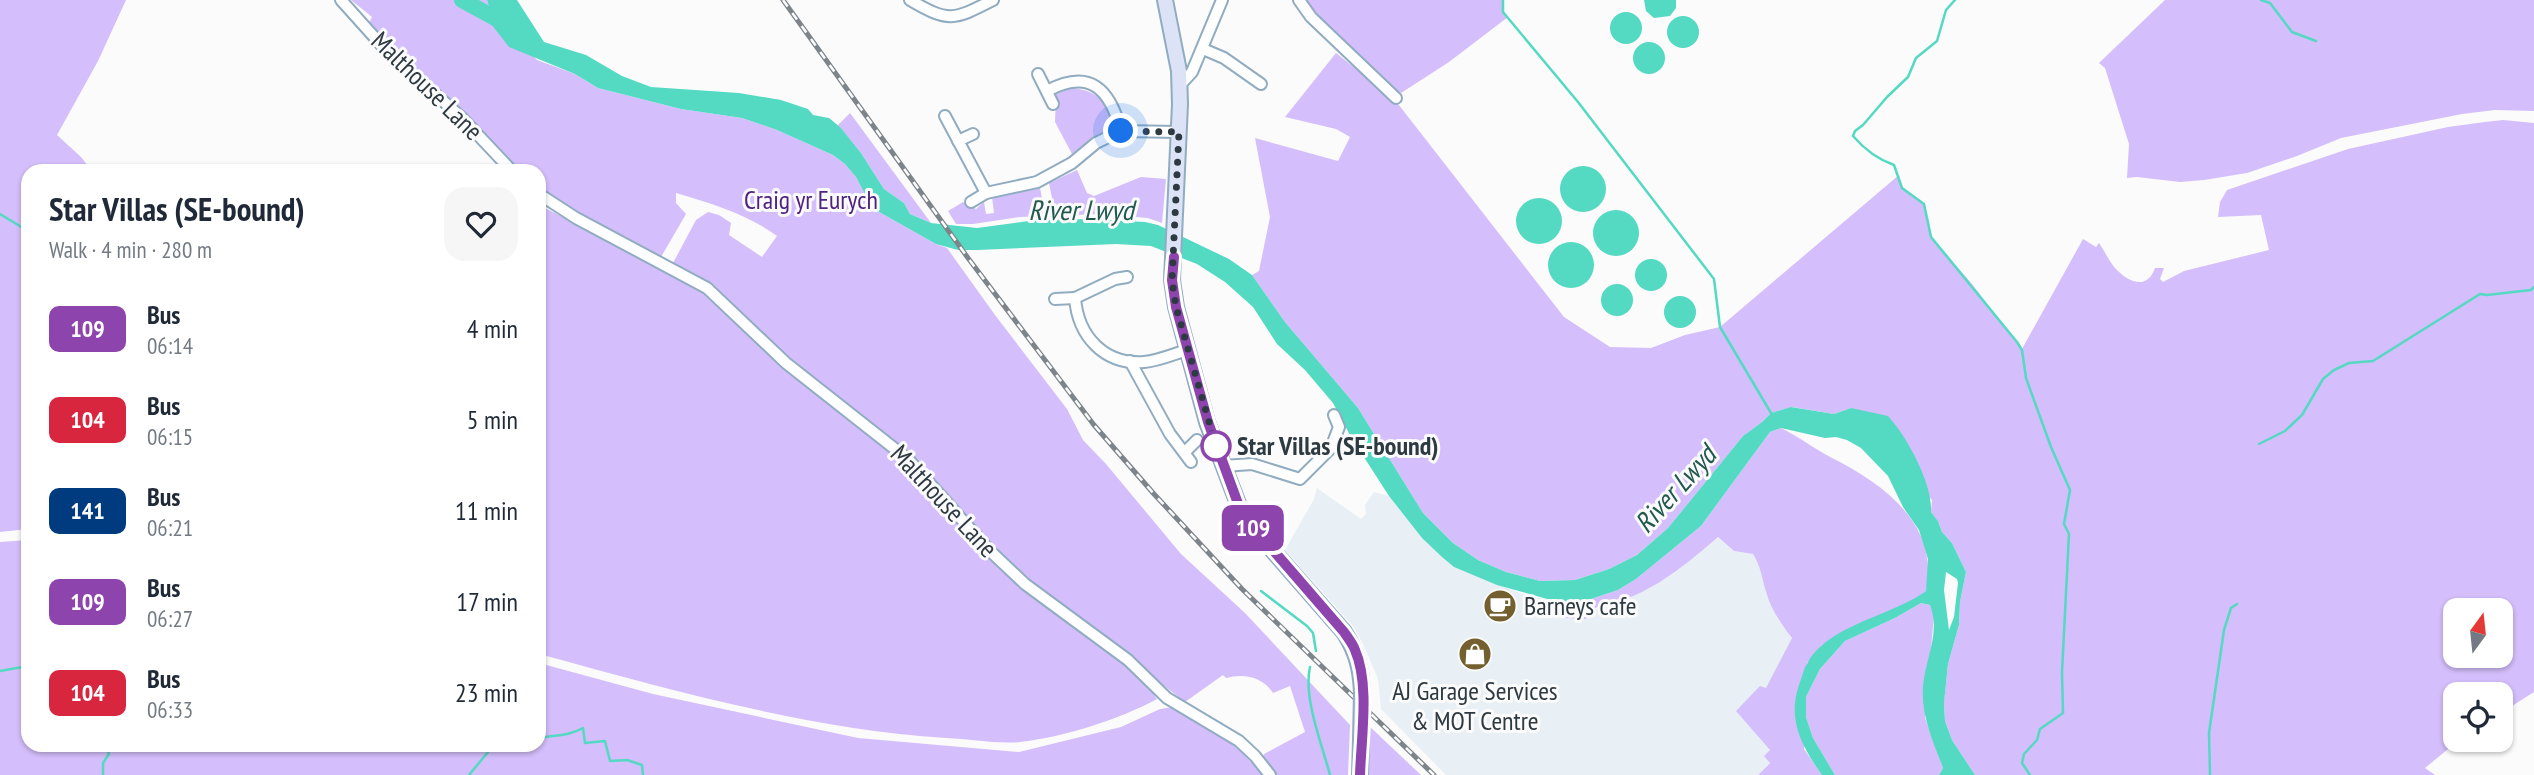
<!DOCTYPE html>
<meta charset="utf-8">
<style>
:root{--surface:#fff;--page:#f6f6f7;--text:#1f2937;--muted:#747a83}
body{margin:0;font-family:"PT Sans Narrow",sans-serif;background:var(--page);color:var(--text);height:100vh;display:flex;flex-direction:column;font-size:26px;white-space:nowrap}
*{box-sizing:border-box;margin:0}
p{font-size:23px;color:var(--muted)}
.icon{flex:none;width:38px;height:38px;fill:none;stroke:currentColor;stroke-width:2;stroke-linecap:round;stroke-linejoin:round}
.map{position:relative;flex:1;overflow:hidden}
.details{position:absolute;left:21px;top:164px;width:525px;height:588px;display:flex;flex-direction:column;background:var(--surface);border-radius:21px;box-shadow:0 2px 5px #0004}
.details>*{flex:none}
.badge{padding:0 14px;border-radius:10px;font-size:24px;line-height:46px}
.needle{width:46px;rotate:15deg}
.tools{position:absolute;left:2443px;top:598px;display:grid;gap:14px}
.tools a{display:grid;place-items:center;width:70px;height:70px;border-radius:14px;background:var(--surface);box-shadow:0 2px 5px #0004;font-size:35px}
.you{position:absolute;width:35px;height:35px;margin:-18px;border:5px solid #fff;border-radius:50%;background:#1a73e8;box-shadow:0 0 0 10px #1a73e833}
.map>.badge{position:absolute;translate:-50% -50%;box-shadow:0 0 0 4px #fff}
.round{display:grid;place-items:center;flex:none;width:74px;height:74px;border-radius:21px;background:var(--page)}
.overview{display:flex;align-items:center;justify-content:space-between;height:119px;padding:0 28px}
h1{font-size:33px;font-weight:800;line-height:52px}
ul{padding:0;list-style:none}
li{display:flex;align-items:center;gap:21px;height:91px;padding:0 28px}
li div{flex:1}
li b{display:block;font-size:26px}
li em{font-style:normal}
li .badge{min-width:77px;font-weight:700;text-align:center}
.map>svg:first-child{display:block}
</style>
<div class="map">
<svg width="2534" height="775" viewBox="0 0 2534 775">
<rect width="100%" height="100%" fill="#fbfbfb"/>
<path fill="#e8f0f5" d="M 1317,488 L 1361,519 L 1366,514 L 1365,505 L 1374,492 L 1389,496 L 1422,538 L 1454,567 L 1520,593 L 1565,604 L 1566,618 L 1626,599 L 1648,588 L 1673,574 L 1718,537 L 1734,551 L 1753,554 L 1761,568 L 1766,593 L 1778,619 L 1792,638 L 1766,689 L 1770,762 L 1758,775 L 1446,775 L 1381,709 L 1378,679 L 1363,644 L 1353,626 L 1285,550 L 1314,499 Z"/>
<g fill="#d4befb" fill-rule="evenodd">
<path d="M 0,0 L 126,0 L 98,61 L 57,135 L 81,157 L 92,171 L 28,172 L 28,529 L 0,532 Z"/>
<path d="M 351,0 L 487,0 L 490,10 L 537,60 L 575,74 L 598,88 L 681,109 L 742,118 L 777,130 L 833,155 L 845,164 L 856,177 L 872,208 L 936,244 L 947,248 L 995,315 L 1067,409 L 1083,440 L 1106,464 L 1181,554 L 1245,613 L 1350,725 L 1348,775 L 1276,775 L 1263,758 L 1264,754 L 1305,732 L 1290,686 L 1273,693 C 1263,677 1244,673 1226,678 L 1223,675 L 1185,702 L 1019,573 L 974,526 L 918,459 L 802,372 L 728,302 L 702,280 L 673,263 L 696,220 L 708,212 L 719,215 L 731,223 L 729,235 L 762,257 L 777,236 C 747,214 710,203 676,193 L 676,203 L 686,214 L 661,257 L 598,227 L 539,188 L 539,172 L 517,171 L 470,118 L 411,70 L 369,23 L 372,17 Z"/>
<path d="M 1306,0 L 1503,0 L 1503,12 L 1508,17 L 1449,62 L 1401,93 L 1385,81 L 1312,12 Z"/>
<path d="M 2165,0 L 2534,0 L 2534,111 L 2495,110 L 2462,114 L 2341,138 L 2297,156 L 2247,173 L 2204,180 L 2180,182 L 2137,177 L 2127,178 L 2129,144 L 2105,68 L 2099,63 Z"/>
<path d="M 1336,53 L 1395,100 L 1564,317 L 1610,347 L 1651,348 L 1685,335 L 1720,327 L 1899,175 L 1902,188 L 1924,204 L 1931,237 L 1972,284 L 2022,349 L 2083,239 L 2096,247 L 2099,243 C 2104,250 2109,261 2115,268 C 2128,282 2147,291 2155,268 L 2164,268 L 2160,279 L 2163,282 L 2184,271 L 2269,250 L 2261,215 L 2218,217 L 2220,202 L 2227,190 L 2348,149 L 2448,127 L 2485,122 L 2503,120 L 2534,123 L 2534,692 L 2501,713 L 2501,695 L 2455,695 L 2455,740 L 2459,740 L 2425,768 L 2435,775 L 1975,775 L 1952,740 L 1945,721 L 1944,702 L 1948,664 L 1959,625 L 1960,602 L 1966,572 L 1952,543 L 1942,532 L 1938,521 L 1931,512 L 1932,500 L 1851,408 L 1834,414 L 1792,407 L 1771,413 L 1762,422 L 1743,436 L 1668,528 L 1637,555 L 1609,569 L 1575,580 L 1540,581 L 1506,572 L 1478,560 L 1453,543 L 1423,513 L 1358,408 L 1285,322 L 1252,275 L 1259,271 L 1270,217 L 1255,138 L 1338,161 L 1350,137 L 1336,129 L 1285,117 ZM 2455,611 L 2501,611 L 2501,656 L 2455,656 Z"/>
<path d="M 1072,88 C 1094,90 1108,100 1112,123 C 1107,133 1082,146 1072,154 L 1055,122 L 1056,94 Z"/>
<path d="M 850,113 L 931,223 L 910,214 L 904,203 L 884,189 L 861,153 L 838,125 Z"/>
<path d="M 1077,170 L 1087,193 L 1094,196 L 1141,177 L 1166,179 L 1162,223 L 1148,218 L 1101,214 L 1020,217 L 973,224 L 956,224 L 948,211 L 963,202 L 976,209 L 984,202 L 986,214 L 994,213 L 992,197 L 1040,188 L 1044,209 L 1054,208 L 1049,183 Z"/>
<path d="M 539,205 L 687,280 L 710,297 L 908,466 L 956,519 L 1147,685 L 1157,699 C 1118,720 1064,737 1020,742 C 996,744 970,739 946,738 C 807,729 672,690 539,654 Z"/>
<path d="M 1781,428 C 1799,437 1815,449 1832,458 C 1884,484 1940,525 1926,591 L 1913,601 L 1849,629 L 1822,645 L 1807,663 L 1804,749 L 1822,775 L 1758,775 L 1770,763 L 1764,756 L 1770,750 L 1736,711 L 1760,686 L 1766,688 L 1792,638 C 1781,624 1771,609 1766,592 C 1762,578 1761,567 1753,554 L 1734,551 L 1718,537 C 1690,561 1662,585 1628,598 C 1612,604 1594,602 1586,619 L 1566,618 L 1565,604 L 1591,599 L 1618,590 L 1636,579 L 1701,526 L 1770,432 Z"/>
<path d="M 28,540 L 28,746 L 539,746 L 539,663 L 653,694 L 858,738 L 1019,752 L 1121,727 L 1160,709 L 1173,707 L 1238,748 L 1263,775 L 0,775 L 0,542 Z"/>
<path d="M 1921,603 L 1930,605 L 1934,615 L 1925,718 L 1943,768 L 1939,775 L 1835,775 L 1813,738 L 1806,717 L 1806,697 L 1820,669 L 1845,641 L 1895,618 Z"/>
<path d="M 1368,725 L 1421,775 L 1369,775 Z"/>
</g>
<g fill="#54d9c2" fill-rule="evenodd">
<path d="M 487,0 L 517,0 L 544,42 L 586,55 L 622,76 L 651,87 L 739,93 L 781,100 L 808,109 L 813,115 L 829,118 L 840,127 L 861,153 L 884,189 L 904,203 L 910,214 L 931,223 L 977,228 L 1036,220 L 1092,219 L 1145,222 L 1158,225 L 1229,259 L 1252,275 L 1285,322 L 1358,408 L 1423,513 L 1453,543 L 1478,560 L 1506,572 L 1540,581 L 1575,580 L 1609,569 L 1637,555 L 1668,528 L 1743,436 L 1762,422 L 1771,413 L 1791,407 L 1834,414 L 1851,408 L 1888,416 C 1907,436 1933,485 1931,512 L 1938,521 L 1942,532 L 1952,543 L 1966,572 L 1960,602 L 1959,625 L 1948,664 L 1944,703 L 1945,721 L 1952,740 L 1975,775 L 1939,775 L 1943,768 C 1933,741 1921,716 1923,687 C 1925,659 1941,633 1930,605 L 1921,603 L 1895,618 L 1845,641 L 1820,669 L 1806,697 L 1806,717 L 1813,738 L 1835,775 L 1822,775 C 1802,747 1787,720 1799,685 C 1802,678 1803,670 1807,664 C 1827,625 1892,616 1926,591 L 1928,559 L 1919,530 L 1903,507 L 1888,476 L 1861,448 L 1847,440 L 1836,437 L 1825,438 L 1781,428 L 1770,432 L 1701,526 L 1636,579 L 1618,590 L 1591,599 L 1565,604 L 1497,585 L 1454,567 L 1442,557 L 1422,538 L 1389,496 L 1351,437 L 1333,403 L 1305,370 L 1277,344 L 1253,307 L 1225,282 L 1197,264 L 1151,246 L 1116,244 L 977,250 L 958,250 L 936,244 L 872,208 L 856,177 L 845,164 L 833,155 L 777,130 L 742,118 L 681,109 L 598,88 L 575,74 L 509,47 L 488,20 L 490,10 ZM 1946,572 L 1957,579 L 1958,583 L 1954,617 L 1949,630 L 1944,590 Z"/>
<path d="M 1644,0 L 1676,0 L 1676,8 L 1670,16 L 1654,18 L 1646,11 Z"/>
<circle cx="1626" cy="28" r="16"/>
<circle cx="1683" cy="32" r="16"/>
<circle cx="1649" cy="58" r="16"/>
<circle cx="1583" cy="189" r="23"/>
<circle cx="1539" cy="221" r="23"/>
<circle cx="1616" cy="233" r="23"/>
<circle cx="1571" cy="265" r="23"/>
<circle cx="1651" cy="275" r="16"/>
<circle cx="1617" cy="300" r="16"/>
<circle cx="1680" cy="312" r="16"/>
</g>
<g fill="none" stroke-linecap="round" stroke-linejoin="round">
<g stroke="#54d9c2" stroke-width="2.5">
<path d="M 1503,0 L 1503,12 L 1578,102 L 1714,279 L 1720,327 L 1771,413"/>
<path d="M 1955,0 L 1946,10 L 1937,41 L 1916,58 L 1908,77 L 1887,97 L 1863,125 L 1855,131 L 1853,136 C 1865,150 1877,159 1894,165 L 1902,188 L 1924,204 L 1931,237 L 2017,342 L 2022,350 L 2026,378 L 2051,447 L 2070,490 L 2064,524 L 2069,534 L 2062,672 L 2063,713 L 2040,729 L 2037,740 L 2024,754 L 2022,763 L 2030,775"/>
<path d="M 2261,0 L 2270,3 L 2292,32 L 2316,41"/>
<path d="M 0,214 L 28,231"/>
<path d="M 2259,444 L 2285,431 L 2302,415 L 2323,379 L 2334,370 L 2349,363 L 2373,361 L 2480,294 L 2487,295 L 2531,290 L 2534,287"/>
<path d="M 1261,591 L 1307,626 L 1313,633 L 1316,651"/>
<path d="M 1310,667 C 1303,698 1322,744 1330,775"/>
<path d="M 0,671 L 28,666"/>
<path d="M 539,738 C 555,735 569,736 583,728 L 585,743 L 605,741 L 610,761 L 627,760 L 642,765 L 643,775"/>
<path d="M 103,775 L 103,763 L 109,754 L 106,746"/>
<path d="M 469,775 L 493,746"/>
<path d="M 2210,775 L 2209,733 L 2224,630 L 2231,608 L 2237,604"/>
</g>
<path stroke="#54d9c2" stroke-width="16" d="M 462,0 L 506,24"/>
<defs>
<g id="street">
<path d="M 341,0 L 385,49 L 462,118 L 513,172"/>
<path d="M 910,0 C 949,23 954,20 993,0"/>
<path d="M 1299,0 L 1311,17 L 1396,98"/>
<path d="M 1203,49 L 1224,58 L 1261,84"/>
<path d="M 1038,74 L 1053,104"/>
<path d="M 1180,85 L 1192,72 L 1222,0"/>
<path d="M 1047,91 C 1090,68 1110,89 1121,131"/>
<path d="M 945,116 L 986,193 L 1037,182 L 1072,163 L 1096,143 L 1121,131 L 1179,132"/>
<path d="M 958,141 L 973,134"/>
<path d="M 539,194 L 576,218 L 707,288 L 786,363 L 909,460 L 988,549 L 1025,584 L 1128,660 L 1167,698 L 1239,741 L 1255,756 L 1270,775"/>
<path d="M 971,202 L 986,193"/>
<path d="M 1127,277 L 1115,279 L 1075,298 C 1078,336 1104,365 1144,362 C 1158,361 1174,354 1187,350"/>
<path d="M 1055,299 L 1075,298"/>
<path d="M 1130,361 L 1170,434 L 1191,462"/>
<path d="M 1185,452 L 1197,440"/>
<path d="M 1223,466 L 1252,464 L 1300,479 L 1331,448 L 1339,427 L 1334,415"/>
</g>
<g id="secondary">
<path d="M 1165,0 L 1179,71 L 1180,104 L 1172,280 L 1176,307 L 1207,422 L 1240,509 L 1254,529 L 1344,632 C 1357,652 1361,669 1362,693"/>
<path d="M 1360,775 L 1361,740"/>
</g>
</defs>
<use href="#street" stroke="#90acc1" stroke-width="14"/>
<use href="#secondary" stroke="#90acc1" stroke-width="18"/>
<use href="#street" stroke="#fff" stroke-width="10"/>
<use href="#secondary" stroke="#dde3f7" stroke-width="14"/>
<defs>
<path id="rail" d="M 783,0 L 968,258 L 1094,425 L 1154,494 L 1242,589 L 1434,775"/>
</defs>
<use href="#rail" stroke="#7e858a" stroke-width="5"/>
<use href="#rail" stroke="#fbfbfb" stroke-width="2.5" stroke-dasharray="8" stroke-linecap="butt"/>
<defs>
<path id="secondary-bridge" d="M 1361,740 L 1362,693"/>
</defs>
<use href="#secondary-bridge" stroke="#90acc1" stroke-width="18" stroke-linecap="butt"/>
<use href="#secondary-bridge" stroke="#dde3f7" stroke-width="14"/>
</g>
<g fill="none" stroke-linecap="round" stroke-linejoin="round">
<defs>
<path id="line" d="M 1174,257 L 1172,280 L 1176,307 L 1208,422 L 1240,509 L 1254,528 L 1344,632 C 1348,638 1353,644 1355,650 C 1370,684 1361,739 1360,775"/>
</defs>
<use href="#line" stroke="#fff" stroke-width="16"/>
<use href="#line" stroke="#8e44ad" stroke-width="10"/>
<path stroke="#2e3a42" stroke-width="7" stroke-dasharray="0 12.6" d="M 1121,131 L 1179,132 L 1172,280 L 1176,307 L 1216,446"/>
</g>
<defs>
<symbol id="cafe-disc" viewBox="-11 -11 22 22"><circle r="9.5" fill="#73602e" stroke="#fbfbfb"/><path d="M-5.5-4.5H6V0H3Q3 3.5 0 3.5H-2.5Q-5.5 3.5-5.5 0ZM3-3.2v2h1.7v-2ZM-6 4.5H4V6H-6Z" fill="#fff"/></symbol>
<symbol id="shop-disc" viewBox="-11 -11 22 22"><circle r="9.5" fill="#73602e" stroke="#fbfbfb"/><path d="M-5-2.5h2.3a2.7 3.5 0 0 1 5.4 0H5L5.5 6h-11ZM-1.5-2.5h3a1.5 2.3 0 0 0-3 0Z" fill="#fff"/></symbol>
</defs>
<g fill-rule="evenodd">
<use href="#cafe-disc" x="1481" y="587" width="38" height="38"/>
<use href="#shop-disc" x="1456" y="635" width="38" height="38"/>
</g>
<circle fill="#fff" stroke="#8e44ad" stroke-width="3.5" cx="1216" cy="446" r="14"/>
<g text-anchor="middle" stroke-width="6" stroke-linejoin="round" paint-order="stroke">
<g font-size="26" fill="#2e3a42" stroke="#fbfbfb">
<text transform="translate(427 86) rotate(44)" y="9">Malthouse Lane</text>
<text transform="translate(944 501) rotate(47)" y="9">Malthouse Lane</text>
</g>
<g font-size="26" fill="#4f2180" stroke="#fbfbfb">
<text x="811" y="209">Craig yr Eurych</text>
</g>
<g font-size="26" font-weight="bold" fill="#2e3a42" stroke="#fbfbfb" text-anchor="start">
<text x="1237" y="455">Star Villas (SE-bound)</text>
</g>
<g font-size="26" fill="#2e3a42" stroke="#fbfbfb" text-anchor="start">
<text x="1524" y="615">Barneys cafe</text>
<text x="1475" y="700" text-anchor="middle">AJ Garage Services<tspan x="1475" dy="30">&amp; MOT Centre</tspan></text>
</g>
<g font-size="28" font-style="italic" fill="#22594f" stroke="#fbfbfb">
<text x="1081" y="220">River Lwyd</text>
<text transform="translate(1675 489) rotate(-48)" y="10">River Lwyd</text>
</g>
</g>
</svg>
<div class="tools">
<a><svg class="needle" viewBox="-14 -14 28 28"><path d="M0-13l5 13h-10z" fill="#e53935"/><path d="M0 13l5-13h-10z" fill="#747a83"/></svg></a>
<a><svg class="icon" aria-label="locate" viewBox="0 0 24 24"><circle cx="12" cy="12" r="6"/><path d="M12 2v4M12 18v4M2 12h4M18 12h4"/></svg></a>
</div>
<div class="you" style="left:1121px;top:131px"></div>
<b class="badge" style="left:1253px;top:528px;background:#8e44ad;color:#fff">109</b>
<section class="details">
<div class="overview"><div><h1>Star Villas (SE-bound)</h1><p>Walk · 4 min · 280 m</p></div><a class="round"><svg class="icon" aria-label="heart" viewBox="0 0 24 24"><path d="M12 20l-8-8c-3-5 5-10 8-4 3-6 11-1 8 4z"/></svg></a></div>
<ul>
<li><span class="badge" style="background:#8e44ad;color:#fff">109</span><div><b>Bus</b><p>06:14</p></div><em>4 min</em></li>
<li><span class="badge" style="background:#d7263d;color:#fff">104</span><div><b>Bus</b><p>06:15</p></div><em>5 min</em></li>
<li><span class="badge" style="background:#003b80;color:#fff">141</span><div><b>Bus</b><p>06:21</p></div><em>11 min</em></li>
<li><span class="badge" style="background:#8e44ad;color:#fff">109</span><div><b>Bus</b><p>06:27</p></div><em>17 min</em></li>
<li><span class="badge" style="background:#d7263d;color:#fff">104</span><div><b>Bus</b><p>06:33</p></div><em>23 min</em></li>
</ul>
</section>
</div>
